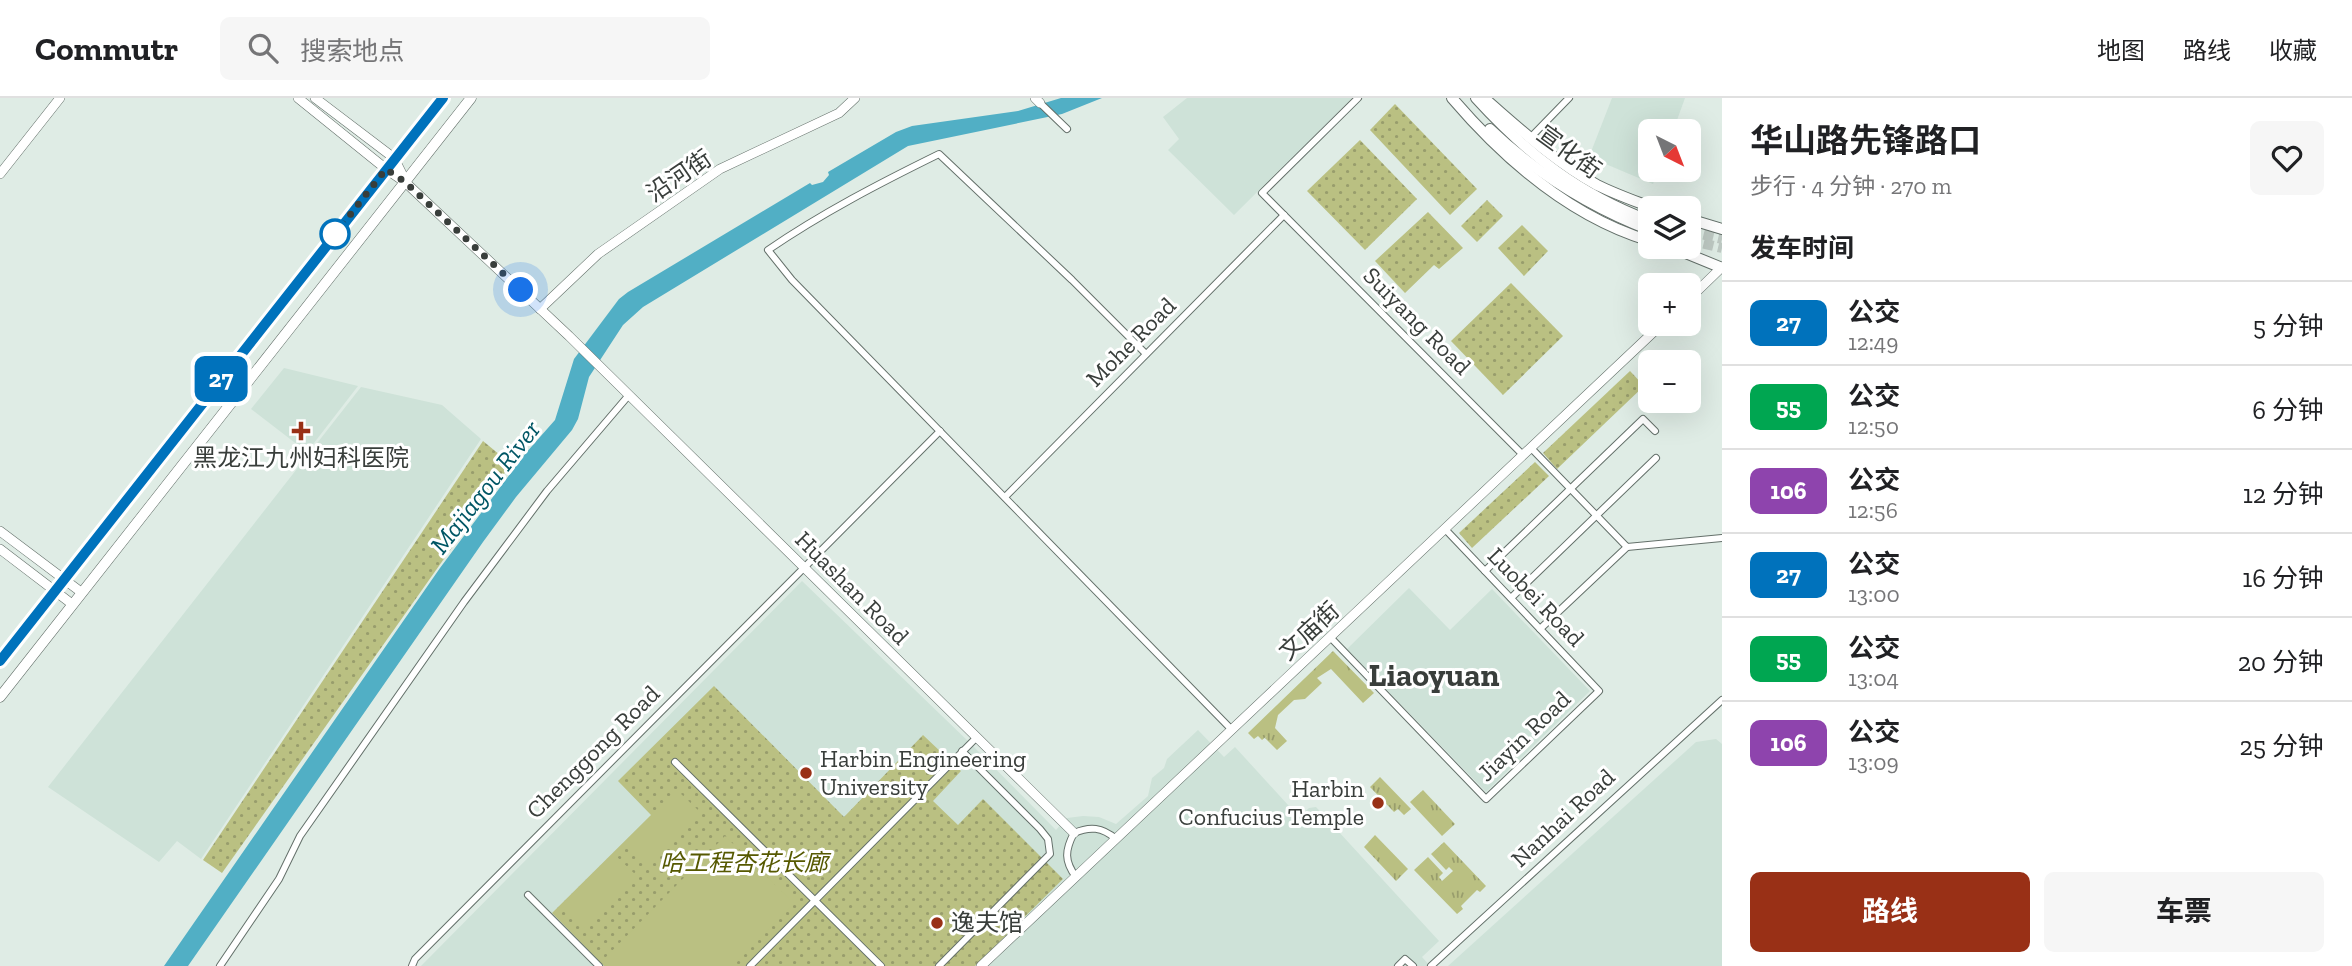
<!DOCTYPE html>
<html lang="zh">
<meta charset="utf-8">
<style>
:root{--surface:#fff;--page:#f6f6f6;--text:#202124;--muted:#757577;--line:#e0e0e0;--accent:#993016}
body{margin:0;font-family:"Zilla Slab","Noto Sans SC",serif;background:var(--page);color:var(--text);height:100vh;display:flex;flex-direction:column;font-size:26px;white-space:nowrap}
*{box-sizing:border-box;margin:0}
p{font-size:23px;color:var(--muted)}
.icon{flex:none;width:38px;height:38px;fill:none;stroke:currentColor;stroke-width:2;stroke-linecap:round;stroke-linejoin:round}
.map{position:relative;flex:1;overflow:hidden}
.side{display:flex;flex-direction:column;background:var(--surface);width:630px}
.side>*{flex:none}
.badge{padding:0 14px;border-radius:10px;font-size:24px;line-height:46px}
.needle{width:46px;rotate:138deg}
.tools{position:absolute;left:1638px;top:21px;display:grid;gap:14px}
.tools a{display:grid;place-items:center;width:63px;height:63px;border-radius:10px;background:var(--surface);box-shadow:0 7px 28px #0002;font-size:35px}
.you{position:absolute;width:35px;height:35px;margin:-18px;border:5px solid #fff;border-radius:50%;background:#1a73e8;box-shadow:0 0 0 10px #1a73e833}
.map>.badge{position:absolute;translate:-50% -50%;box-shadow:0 0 0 4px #fff}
h2{padding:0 28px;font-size:26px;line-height:63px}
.round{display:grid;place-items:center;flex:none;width:74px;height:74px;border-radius:10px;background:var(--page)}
.summary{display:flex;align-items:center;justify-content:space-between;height:119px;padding:0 28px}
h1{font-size:33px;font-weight:700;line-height:52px}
.cta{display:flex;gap:14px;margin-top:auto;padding:14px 28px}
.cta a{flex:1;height:80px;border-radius:10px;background:var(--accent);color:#fff;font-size:28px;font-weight:700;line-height:80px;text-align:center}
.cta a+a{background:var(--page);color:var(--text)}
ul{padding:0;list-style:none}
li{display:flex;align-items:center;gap:21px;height:84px;padding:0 28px;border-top:2px solid var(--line)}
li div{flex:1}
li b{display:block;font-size:26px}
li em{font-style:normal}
li .badge{min-width:77px;font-weight:700;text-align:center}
header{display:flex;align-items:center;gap:42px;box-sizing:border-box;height:98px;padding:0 35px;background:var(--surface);border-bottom:2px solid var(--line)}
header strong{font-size:33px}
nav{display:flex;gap:38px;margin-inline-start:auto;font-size:24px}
.search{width:490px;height:63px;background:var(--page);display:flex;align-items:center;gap:18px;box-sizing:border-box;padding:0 24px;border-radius:10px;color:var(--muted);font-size:26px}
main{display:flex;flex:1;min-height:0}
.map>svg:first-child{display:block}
</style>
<header>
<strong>Commutr</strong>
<div class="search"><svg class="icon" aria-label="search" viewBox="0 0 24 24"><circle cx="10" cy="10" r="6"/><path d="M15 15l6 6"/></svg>搜索地点</div>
<nav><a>地图</a><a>路线</a><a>收藏</a></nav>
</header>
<main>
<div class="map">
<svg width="1722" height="868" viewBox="0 0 1722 868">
<defs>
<pattern id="grass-tufts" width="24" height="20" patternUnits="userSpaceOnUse" patternTransform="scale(1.75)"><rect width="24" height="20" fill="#bac082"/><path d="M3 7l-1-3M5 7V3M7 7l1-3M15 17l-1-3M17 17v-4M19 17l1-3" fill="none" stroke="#989d6c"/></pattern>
<pattern id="park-dots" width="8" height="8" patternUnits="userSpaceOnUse" patternTransform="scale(1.75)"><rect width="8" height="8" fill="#bac082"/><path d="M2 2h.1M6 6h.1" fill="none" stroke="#989d6c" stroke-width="1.8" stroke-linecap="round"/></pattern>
</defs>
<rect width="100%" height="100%" fill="#dfece5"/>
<g fill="#cee2d8">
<path d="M 1187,0 L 1352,0 L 1234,117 L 1168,52 L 1179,41 L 1163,19 Z"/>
<path d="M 1612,0 L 1685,0 L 1673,33 L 1650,33 L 1650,72 L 1658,72 L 1653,86 L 1589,59 Z"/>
<path d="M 284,270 L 358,288 L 307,354 L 251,311 Z"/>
<path d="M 361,289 L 442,307 L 481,341 L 201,761 L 177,743 L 159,764 L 48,689 Z"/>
<path d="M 802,483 L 970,645 L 1056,732 L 1067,720 L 1083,718 L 1099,719 L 1116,726 L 1148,698 L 1152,680 L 1164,670 L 1167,661 L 1198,632 L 1224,659 L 1235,649 L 1299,719 L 1309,710 L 1316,709 L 1439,843 L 1422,859 L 1430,868 L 421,868 Z"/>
<path d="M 1409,490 L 1450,532 L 1492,491 L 1590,593 L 1486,694 L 1347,551 Z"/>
<path d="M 1716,641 L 1722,646 L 1722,868 L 1448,868 L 1696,644 Z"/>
</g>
<g fill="url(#grass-tufts)">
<path d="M 1333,553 L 1374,595 L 1363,605 L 1331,571 L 1317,580 L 1322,585 L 1305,601 L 1294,602 L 1278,617 L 1275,630 L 1287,643 L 1277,652 L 1265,640 L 1267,638 L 1262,642 L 1258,638 L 1254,641 L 1248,635 Z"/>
<path d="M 1380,679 L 1411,711 L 1404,717 L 1398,711 L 1394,714 L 1370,689 Z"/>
<path d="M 1423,692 L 1455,726 L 1442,738 L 1410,704 Z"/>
<path d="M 1375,737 L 1408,771 L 1396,783 L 1364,749 Z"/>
<path d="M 1444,744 L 1486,788 L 1480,794 L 1477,792 L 1461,808 L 1463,811 L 1457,816 L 1414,772 L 1428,759 L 1443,775 L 1439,779 L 1442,783 L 1453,773 L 1449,769 L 1446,772 L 1431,756 Z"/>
</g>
<g fill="url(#park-dots)">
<path d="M 1395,6 L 1477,91 L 1450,117 L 1370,32 Z"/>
<path d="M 1360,42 L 1417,101 L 1365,152 L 1307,93 Z"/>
<path d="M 1487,102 L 1503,118 L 1477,144 L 1461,128 Z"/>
<path d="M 1428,114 L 1463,150 L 1439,171 L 1434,167 L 1405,195 L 1375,163 Z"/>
<path d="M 1522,127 L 1548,153 L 1524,178 L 1498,150 Z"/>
<path d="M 1511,185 L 1563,238 L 1503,297 L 1451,243 Z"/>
<path d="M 1630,273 L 1644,288 L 1557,371 L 1543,355 Z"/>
<path d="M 483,343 L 511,366 L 222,775 L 203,762 Z"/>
<path d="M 1535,364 L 1549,378 L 1472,450 L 1459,435 Z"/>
<path d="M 714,588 L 844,719 L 923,637 L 961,673 L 933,703 L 958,727 L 983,701 L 1063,781 L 975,868 L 604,868 L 552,815 L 651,717 L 618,683 Z"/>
</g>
<g fill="#bac082">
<path d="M 679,694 L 699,713 L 646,766 L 626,747 Z"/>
<path d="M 725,738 L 794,805 L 733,868 L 609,868 L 603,862 Z"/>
<path d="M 616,758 L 636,777 L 583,831 L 564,811 Z"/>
</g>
<path fill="#51afc5" d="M 1061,0 L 1102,0 L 1062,16 L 908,48 L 643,209 L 623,227 L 589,279 L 578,321 L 572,332 L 516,399 L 483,444 L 188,868 L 164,868 L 440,470 L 525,356 L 555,322 L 574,261 L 619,201 L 628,194 L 810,85 L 812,87 L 823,84 L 829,77 L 828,74 L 896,34 L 912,28 L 1018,13 Z"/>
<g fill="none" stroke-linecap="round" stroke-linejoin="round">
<g stroke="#bec9c3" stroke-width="10" stroke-dasharray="10 5" stroke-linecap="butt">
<path d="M 1689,133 L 1722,141"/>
<path d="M 1689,142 L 1722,150"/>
</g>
<defs>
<g id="street">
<path d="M 1358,0 L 1262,95 L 1523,357"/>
<path d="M 1040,5 L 1067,31"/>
<path d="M 1530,40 L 1569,0"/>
<path d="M 1146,256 L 1072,182 L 939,56 C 880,85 822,115 768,152 L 792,182 L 1232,632"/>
<path d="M 1531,350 L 1627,449 L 1722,440"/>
<path d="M 1005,399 L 1284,117"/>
<path d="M 1485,473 L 1643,321 L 1655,333"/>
<path d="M 1511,500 L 1656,360"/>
<path d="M 1540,531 L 1627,449"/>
<path d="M 1330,539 L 1486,701 L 1599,593 L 1445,431"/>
<path d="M 675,664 L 881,868"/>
<path d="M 1076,779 C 1064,763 1065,752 1074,735 C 1090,728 1102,729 1116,741"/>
<path d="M 528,797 L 599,868"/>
<path d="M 220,868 L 279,781 L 300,738 L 464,504 L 547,393 L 629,297"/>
<path d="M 412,868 L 415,861 L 940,333"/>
<path d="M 750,868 L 976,640"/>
<path d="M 939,868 L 1050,756 L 1048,741 L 1040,731 L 962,653"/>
<path d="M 1398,868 L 1405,861 L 1413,868"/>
<path d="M 1431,868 L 1722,602"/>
</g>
<g id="secondary">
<path d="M 298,0 L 386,71 L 405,84 L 569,238 L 1074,735"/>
<path d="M 315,0 L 394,60 L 405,82"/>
<path d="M 1035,0 L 1040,5"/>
<path d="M 0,76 L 60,0"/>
<path d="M 1689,201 L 1722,169"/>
<path d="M 540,211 L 598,156 L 720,71 L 839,15 L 855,0"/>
<path d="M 0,433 L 81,494"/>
<path d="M 0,451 L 72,506"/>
<path d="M 981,868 L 1662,226"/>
</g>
<g id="primary">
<path d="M 0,563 L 443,0"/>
<path d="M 0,599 L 471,0"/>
</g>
<g id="highway">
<path d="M 1452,0 C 1505,62 1570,119 1650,143"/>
<path d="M 1476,0 C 1527,56 1578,96 1650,123"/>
<path d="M 1484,0 C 1520,31 1555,64 1597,87 C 1615,96 1635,103 1653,110"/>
<path d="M 1490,31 C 1537,76 1590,109 1650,132"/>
<path d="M 1689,121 L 1722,131"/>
<path d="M 1671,149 L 1722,170"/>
</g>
</defs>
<use href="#street" stroke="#64706a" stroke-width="8"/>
<use href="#secondary" stroke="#64706a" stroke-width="10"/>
<use href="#primary" stroke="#64706a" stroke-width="11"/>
<use href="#highway" stroke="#64706a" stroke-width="12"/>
<use href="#street" stroke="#fff" stroke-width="6"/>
<use href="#secondary" stroke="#fff" stroke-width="9"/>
<use href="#primary" stroke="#fff" stroke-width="10"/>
<use href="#highway" stroke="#fff" stroke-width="10"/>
</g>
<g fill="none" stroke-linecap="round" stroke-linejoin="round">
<defs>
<path id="line" d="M 0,563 L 443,0"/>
</defs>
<use href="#line" stroke="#fff" stroke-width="16"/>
<use href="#line" stroke="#0072bc" stroke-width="10"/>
<path stroke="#393e3b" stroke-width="7" stroke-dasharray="0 12.6" d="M 335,136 L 386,71 L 405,84 L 521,192"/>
</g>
<circle fill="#fff" stroke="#0072bc" stroke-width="3.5" cx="335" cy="136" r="14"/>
<g fill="#993016" stroke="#fff" stroke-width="2.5">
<path d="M297.5 322.5h7v7h7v7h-7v7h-7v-7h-7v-7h7z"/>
<circle cx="806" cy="675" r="7"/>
<circle cx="1378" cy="705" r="7"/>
<circle cx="937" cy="825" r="7"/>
</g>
<g text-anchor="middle" stroke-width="6" stroke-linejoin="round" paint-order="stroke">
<g font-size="24" fill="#393e3b" stroke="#fff">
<text transform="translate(1569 54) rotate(36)" y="8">宣化街</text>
<text transform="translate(679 78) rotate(-34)" y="8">沿河街</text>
<text transform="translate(1417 223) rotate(45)" y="8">Suiyang Road</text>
<text transform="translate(1131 244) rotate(-45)" y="8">Mohe Road</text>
<text transform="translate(852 490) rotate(45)" y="8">Huashan Road</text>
<text transform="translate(1536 499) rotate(46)" y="8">Luobei Road</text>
<text transform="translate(1309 533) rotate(-43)" y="8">文庙街</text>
<text transform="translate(1524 638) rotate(-44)" y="8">Jiayin Road</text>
<text transform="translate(593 654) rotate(-45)" y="8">Chenggong Road</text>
<text transform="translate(1563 720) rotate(-43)" y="8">Nanhai Road</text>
</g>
<g font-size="24" fill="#393e3b" stroke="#fff" text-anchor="start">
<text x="301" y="368" text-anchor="middle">黑龙江九州妇科医院</text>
<text x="820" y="669">Harbin Engineering<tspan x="820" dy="28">University</tspan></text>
<text x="1364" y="699" text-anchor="end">Harbin<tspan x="1364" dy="28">Confucius Temple</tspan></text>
<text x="951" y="833">逸夫馆</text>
</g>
<g font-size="24" font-style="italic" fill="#565901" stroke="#fff">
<text x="744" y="773">哈工程杏花长廊</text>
</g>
<g font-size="26" font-style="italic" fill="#005665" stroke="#fff">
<text transform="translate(485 389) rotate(-52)" y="9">Majiagou River</text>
</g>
<g font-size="32" font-weight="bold" fill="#393e3b" stroke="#fff">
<text x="1434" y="588">Liaoyuan</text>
</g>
</g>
</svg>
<div class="tools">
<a><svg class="needle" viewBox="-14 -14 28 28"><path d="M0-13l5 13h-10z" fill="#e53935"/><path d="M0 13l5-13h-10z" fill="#757577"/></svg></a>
<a><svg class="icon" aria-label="layers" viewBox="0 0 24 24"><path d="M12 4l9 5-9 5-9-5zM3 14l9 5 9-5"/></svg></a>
<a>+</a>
<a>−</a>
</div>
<div class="you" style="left:521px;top:192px"></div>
<b class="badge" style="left:221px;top:281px;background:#0072bc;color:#fff">27</b>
</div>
<section class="side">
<div class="summary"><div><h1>华山路先锋路口</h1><p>步行 · 4 分钟 · 270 m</p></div><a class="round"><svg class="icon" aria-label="heart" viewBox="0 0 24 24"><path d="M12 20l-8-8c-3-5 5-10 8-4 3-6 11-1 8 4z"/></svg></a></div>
<h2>发车时间</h2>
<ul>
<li><span class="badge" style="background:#0072bc;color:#fff">27</span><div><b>公交</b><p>12:49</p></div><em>5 分钟</em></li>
<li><span class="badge" style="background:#00a651;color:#fff">55</span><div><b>公交</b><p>12:50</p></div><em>6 分钟</em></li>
<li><span class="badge" style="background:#8e44ad;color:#fff">106</span><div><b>公交</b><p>12:56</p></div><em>12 分钟</em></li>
<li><span class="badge" style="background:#0072bc;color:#fff">27</span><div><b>公交</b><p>13:00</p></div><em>16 分钟</em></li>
<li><span class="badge" style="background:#00a651;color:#fff">55</span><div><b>公交</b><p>13:04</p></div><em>20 分钟</em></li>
<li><span class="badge" style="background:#8e44ad;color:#fff">106</span><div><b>公交</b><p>13:09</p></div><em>25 分钟</em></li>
</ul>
<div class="cta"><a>路线</a><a>车票</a></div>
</section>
</main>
